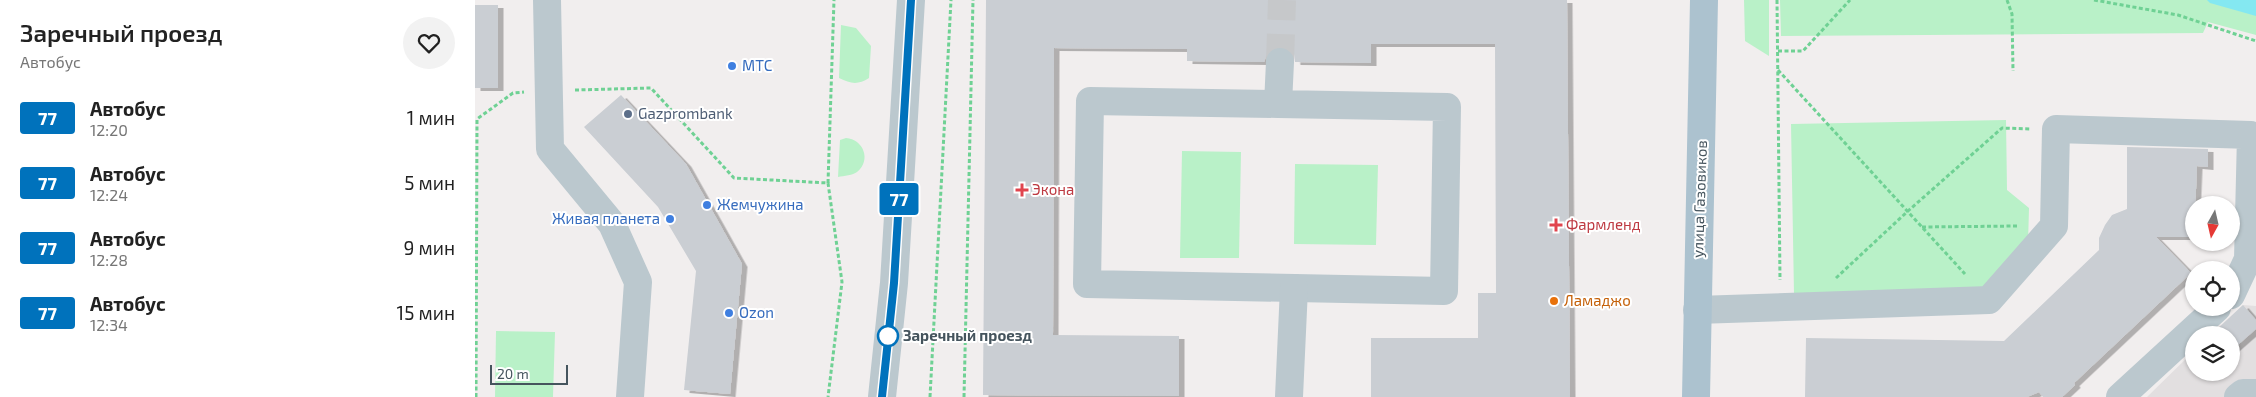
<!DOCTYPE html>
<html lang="ru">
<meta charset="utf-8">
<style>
:root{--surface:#fff;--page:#f2f2f2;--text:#222;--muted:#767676}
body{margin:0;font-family:"Exo 2",sans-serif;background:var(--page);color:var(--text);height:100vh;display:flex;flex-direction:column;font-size:19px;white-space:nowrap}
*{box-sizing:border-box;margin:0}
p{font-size:16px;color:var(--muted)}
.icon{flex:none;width:28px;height:28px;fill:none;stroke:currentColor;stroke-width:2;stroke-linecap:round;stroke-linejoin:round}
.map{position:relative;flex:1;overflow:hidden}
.sheet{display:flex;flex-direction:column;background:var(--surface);width:475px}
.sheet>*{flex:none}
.badge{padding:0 10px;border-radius:4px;font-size:18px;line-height:32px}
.needle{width:32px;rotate:188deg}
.buttons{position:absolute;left:1710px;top:196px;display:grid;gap:10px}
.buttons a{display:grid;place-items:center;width:55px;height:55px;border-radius:50%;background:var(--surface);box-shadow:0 1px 4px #0004;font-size:25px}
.scale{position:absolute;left:15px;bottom:12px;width:78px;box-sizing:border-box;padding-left:5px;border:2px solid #45545d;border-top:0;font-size:14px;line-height:18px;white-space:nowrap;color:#45545d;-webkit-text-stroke:4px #fff;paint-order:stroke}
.map>.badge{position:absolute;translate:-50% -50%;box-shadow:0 0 0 2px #fff}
.round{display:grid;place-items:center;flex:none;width:52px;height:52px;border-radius:26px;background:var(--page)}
.headline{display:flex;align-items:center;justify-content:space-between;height:85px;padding:0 20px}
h1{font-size:24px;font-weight:600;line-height:38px}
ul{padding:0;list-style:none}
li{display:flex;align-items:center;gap:15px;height:65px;padding:0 20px}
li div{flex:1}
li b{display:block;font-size:19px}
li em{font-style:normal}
li .badge{min-width:55px;font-weight:700;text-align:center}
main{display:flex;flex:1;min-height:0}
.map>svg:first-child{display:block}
</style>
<main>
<section class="sheet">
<div class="headline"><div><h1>Заречный проезд</h1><p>Автобус</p></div><a class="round"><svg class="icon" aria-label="heart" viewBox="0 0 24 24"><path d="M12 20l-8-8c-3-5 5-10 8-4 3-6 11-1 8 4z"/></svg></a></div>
<ul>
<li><span class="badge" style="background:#0072bc;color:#fff">77</span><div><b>Автобус</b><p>12:20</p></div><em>1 мин</em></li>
<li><span class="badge" style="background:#0072bc;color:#fff">77</span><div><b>Автобус</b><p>12:24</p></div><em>5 мин</em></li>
<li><span class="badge" style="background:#0072bc;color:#fff">77</span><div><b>Автобус</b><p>12:28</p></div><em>9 мин</em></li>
<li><span class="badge" style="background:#0072bc;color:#fff">77</span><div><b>Автобус</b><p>12:34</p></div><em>15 мин</em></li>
</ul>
</section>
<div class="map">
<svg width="1781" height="397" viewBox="0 0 1781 397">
<defs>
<filter id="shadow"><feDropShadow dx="5.5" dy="3" stdDeviation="0" flood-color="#0004"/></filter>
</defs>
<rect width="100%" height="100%" fill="#f1eeee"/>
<path fill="#e2dfe0" d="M 1768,305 L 1781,306 L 1781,397 L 1672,397 L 1719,351 L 1719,372 L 1756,372 L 1756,335 L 1735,335 Z"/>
<g fill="#b9f1c8">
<path d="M 1269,0 L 1294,0 L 1294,56 L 1270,41 Z"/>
<path d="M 1305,0 L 1781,0 L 1781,35 L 1733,22 L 1728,33 L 1306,36 Z"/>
<path d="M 366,25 L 381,28 L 396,46 L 394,78 C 383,85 376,84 364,78 Z"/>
<path d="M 1531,120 L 1532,190 L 1554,208 L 1553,244 L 1510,291 L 1319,294 L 1316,124 Z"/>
<path d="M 371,138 C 388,139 397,160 382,172 C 378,175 369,176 363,177 L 365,140 Z"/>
<path d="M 707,151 L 766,152 L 764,258 L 705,258 Z"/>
<path d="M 820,164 L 903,165 L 901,245 L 819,244 Z"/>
<path d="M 21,331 L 80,332 L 78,397 L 20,397 Z"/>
</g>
<path fill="#84e8f1" d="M 1732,0 L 1781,0 L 1781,16 L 1735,3 Z"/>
<g fill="#caced3" filter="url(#shadow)">
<path d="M 511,0 L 1092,0 L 1095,397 L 896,397 L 896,338 L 1003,338 L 1003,293 L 1021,293 L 1020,44 L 896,44 L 896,63 L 820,62 L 819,54 L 814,49 L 806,46 L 797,48 L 792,54 L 789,62 L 712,61 L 712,49 L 579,48 L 578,335 L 704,336 L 704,396 L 508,395 Z"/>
<rect x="0" y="5" width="23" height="83"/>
<path d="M 146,95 L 211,164 L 267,264 L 255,394 L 209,390 L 221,271 L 183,207 L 109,127 Z"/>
<path d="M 1652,147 L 1733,149 L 1733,167 L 1722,166 L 1719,237 L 1681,237 L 1716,273 L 1599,383 L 1600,385 L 1587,397 L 1568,397 L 1564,392 L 1552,397 L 1330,397 L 1331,338 L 1529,341 L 1624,250 L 1624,238 L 1630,225 L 1637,215 L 1652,209 Z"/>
<path d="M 1768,305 L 1781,320 L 1781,329 L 1756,351 L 1756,335 L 1736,335 Z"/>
</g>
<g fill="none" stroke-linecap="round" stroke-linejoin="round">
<path stroke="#c6c8ca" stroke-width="28" stroke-dasharray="28 14" stroke-linecap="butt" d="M 805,62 L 807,0"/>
<g stroke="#6fd194" stroke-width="3" stroke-dasharray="4 2.5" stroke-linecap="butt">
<path d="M 1302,0 L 1305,280"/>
<path d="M 1532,0 L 1537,14 L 1538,71"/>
<path d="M 1619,0 L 1703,15 L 1781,41"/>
<path d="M 1303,51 L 1328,51 L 1375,0"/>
<path d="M 1303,70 L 1490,274"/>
<path d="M 100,90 L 176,88 L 259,178 L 353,183 L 367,282 L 353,397"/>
<path d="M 353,183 L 359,0"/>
<path d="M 1447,227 L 1543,226"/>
<path d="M 1361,278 L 1433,211 L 1527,128 L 1555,129"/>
<path d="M 1,397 L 2,119 L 38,93 L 49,92"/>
<path d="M 455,397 L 476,0"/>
<path d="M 489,397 L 498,0"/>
</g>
<g stroke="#bbc8ce" stroke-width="28">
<path d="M 72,0 L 75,149 L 137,224 L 163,282 L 155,397"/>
<path d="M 803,104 L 972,107 L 969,291 L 612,284 L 615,101 L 803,104 L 805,62"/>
<path d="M 1222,310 L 1514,300 L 1579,226 L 1581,129 L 1776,135 L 1773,259 L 1756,295"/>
<path d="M 407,397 L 419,283 L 436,0"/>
<path d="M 814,397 L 819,288"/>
<path d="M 1645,397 L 1742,308"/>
<path d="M 1763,397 L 1768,393 L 1781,393"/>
</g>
<path stroke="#acc2cf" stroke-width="28" d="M 1221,397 L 1229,0"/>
</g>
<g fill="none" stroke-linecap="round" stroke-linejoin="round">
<defs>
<path id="line" d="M 407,397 L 419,283 L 436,0"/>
</defs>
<use href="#line" stroke="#fff" stroke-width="11"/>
<use href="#line" stroke="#0072bc" stroke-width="8"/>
</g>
<g fill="#3f7fe0" stroke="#fff" stroke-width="2">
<circle cx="257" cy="66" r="5"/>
<circle cx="232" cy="205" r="5"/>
<circle cx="195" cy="219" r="5"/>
<circle cx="254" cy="313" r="5"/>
</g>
<circle fill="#5c6f8a" stroke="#fff" stroke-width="2" cx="153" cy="114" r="5"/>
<g fill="#e0444e" stroke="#fff" stroke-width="2">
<path d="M544.5 182.5h5v5h5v5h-5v5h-5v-5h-5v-5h5z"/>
<path d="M1078.5 217.5h5v5h5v5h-5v5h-5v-5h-5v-5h5z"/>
</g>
<circle fill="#e8710a" stroke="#fff" stroke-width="2" cx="1079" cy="301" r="5"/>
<circle fill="#fff" stroke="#0072bc" stroke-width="2.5" cx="413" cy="336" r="10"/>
<g text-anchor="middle" stroke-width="4" stroke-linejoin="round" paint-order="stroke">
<g font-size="15" fill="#366cbe" stroke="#fff" text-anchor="start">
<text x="267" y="71">МТС</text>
<text x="242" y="210">Жемчужина</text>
<text x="185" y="224" text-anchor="end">Живая планета</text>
<text x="264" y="318">Ozon</text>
</g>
<g font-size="15" fill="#4e5e75" stroke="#fff" text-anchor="start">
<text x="163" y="119">Gazprombank</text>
</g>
<g font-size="15" fill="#be3a42" stroke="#fff" text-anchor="start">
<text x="557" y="195">Экона</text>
<text x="1091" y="230">Фармленд</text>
</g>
<g font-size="15" fill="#45545d" stroke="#fff">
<text transform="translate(1225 199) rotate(-88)" y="5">улица Газовиков</text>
</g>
<g font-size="15" fill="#c56008" stroke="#fff" text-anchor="start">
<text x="1089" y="306">Ламаджо</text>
</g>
<g font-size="15" font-weight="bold" fill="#45545d" stroke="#fff" text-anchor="start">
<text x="428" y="341">Заречный проезд</text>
</g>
</g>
</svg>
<div class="buttons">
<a><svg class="needle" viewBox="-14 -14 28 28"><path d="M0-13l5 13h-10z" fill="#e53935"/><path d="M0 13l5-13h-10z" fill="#767676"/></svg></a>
<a><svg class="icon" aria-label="locate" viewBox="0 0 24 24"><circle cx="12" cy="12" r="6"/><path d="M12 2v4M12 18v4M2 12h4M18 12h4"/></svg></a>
<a><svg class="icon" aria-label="layers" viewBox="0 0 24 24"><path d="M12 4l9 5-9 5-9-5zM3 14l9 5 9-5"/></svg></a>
</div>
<div class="scale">20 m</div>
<b class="badge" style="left:424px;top:199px;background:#0072bc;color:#fff">77</b>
</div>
</main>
